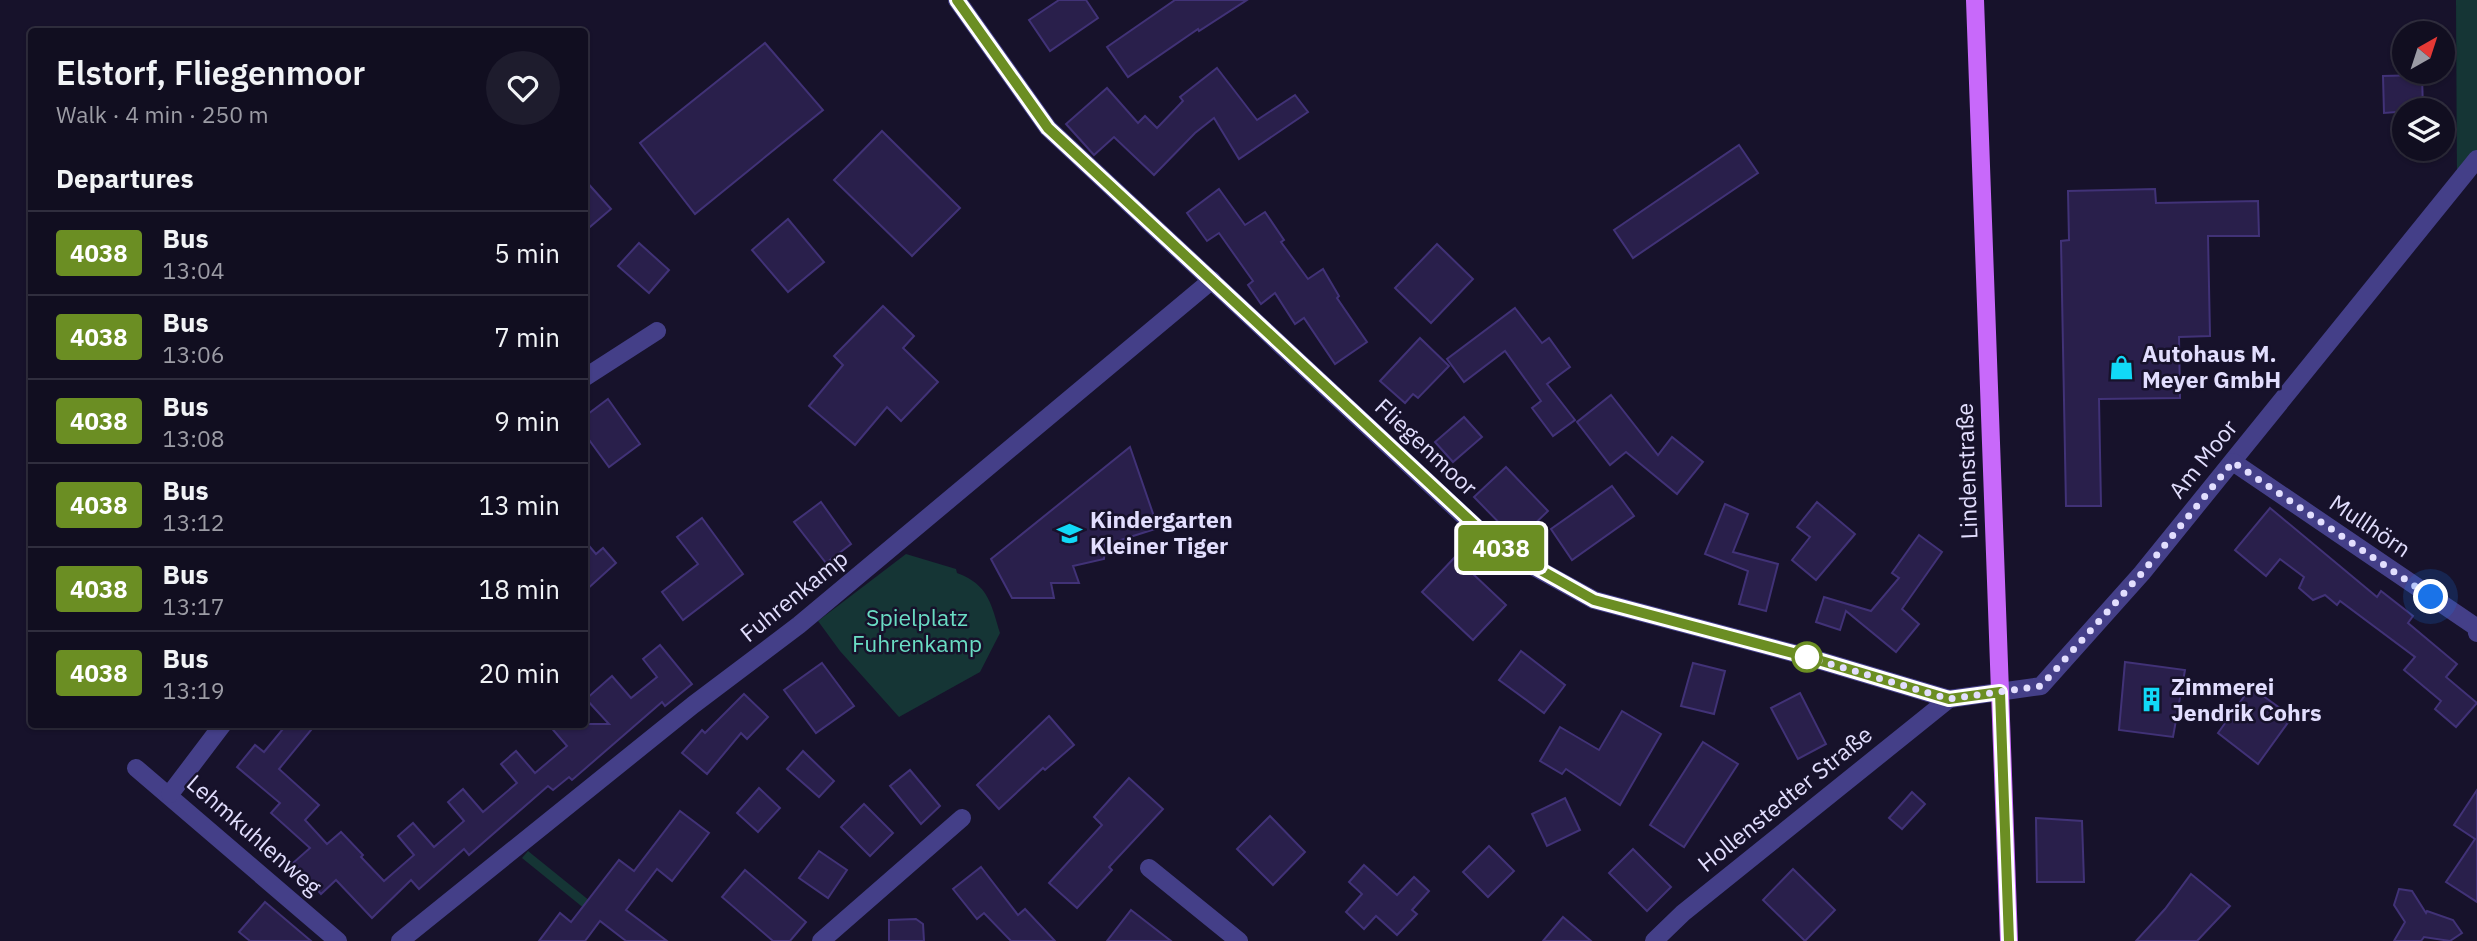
<!DOCTYPE html>
<meta charset="utf-8">
<style>
:root{--surface:#110e20;--page:#1e1c2d;--text:#f1f3f6;--muted:#9c9ca5;--line:#302e3e}
body{margin:0;font-family:"IBM Plex Sans",sans-serif;background:var(--page);color:var(--text);height:100vh;display:flex;flex-direction:column;font-size:26px;white-space:nowrap}
*{box-sizing:border-box;margin:0}
p{font-size:23px;color:var(--muted)}
.icon{flex:none;width:38px;height:38px;fill:none;stroke:currentColor;stroke-width:2;stroke-linecap:round;stroke-linejoin:round}
.map{position:relative;flex:1;overflow:hidden}
.drawer{position:absolute;left:28px;top:28px;width:560px;height:700px;display:flex;flex-direction:column;background:var(--surface);border-radius:7px;box-shadow:0 2px 5px #0004,0 0 0 2px var(--line)}
.drawer>*{flex:none}
.badge{padding:0 14px;border-radius:5px;font-size:24px;line-height:46px}
.needle{width:46px;rotate:39deg}
.buttons{position:absolute;left:2392px;top:21px;display:grid;gap:14px}
.buttons a{display:grid;place-items:center;width:63px;height:63px;border-radius:50%;background:var(--surface);box-shadow:0 2px 5px #0004,0 0 0 2px var(--line);font-size:35px}
.you{position:absolute;width:35px;height:35px;margin:-18px;border:5px solid #fff;border-radius:50%;background:#1a73e8;box-shadow:0 0 0 10px #1a73e833}
.map>.badge{position:absolute;translate:-50% -50%;box-shadow:0 0 0 4px #fff}
h2{padding:0 28px;font-size:26px;line-height:63px}
.round{display:grid;place-items:center;flex:none;width:74px;height:74px;border-radius:37px;background:var(--page)}
.summary{display:flex;align-items:center;justify-content:space-between;height:119px;padding:0 28px}
h1{font-size:33px;font-weight:600;line-height:52px}
ul{padding:0;list-style:none}
li{display:flex;align-items:center;gap:21px;height:84px;padding:0 28px;border-top:2px solid var(--line)}
li div{flex:1}
li b{display:block;font-size:26px}
li em{font-style:normal}
li .badge{min-width:77px;font-weight:700;text-align:center}
.map>svg:first-child{display:block}
</style>
<div class="map">
<svg width="2477" height="941" viewBox="0 0 2477 941">
<rect width="100%" height="100%" fill="#17122b"/>
<g fill="#153535">
<path d="M 2456,0 L 2477,0 L 2477,159 L 2457,182 Z"/>
<path d="M 906,554 L 956,569 L 957,573 C 989,585 991,604 1000,633 L 980,672 L 899,717 L 840,651 L 818,621 Z"/>
<path d="M 528,851 L 606,914 L 601,922 L 522,858 Z"/>
</g>
<g fill="#291f4b" stroke="#413277" stroke-width="2">
<path d="M 1059,0 L 1086,0 L 1098,18 L 1050,51 L 1029,20 Z"/>
<path d="M 1175,0 L 1247,0 L 1199,31 L 1198,29 L 1128,77 L 1107,47 Z"/>
<path d="M 765,43 L 823,110 L 695,214 L 640,143 Z"/>
<path d="M 1217,68 L 1257,120 L 1295,95 L 1308,112 L 1239,159 L 1214,118 L 1195,133 L 1154,175 L 1114,137 L 1094,155 L 1066,124 L 1107,88 L 1138,123 L 1145,116 L 1157,128 L 1183,101 L 1180,97 Z"/>
<path d="M 2422,75 L 2423,110 L 2384,113 L 2383,76 Z"/>
<path d="M 882,131 L 960,208 L 912,256 L 834,180 Z"/>
<path d="M 1739,145 L 1758,173 L 1633,258 L 1614,230 Z"/>
<path d="M 584,179 L 611,209 L 584,232 Z"/>
<path d="M 1219,189 L 1245,225 L 1265,212 L 1284,240 L 1281,242 L 1308,279 L 1323,269 L 1339,296 L 1337,298 L 1367,342 L 1335,364 L 1304,318 L 1295,324 L 1275,293 L 1261,304 L 1248,285 L 1253,281 L 1219,233 L 1207,241 L 1187,213 Z"/>
<path d="M 2155,189 L 2156,203 L 2258,201 L 2259,236 L 2208,236 L 2210,336 L 2179,337 L 2180,398 L 2099,399 L 2101,506 L 2066,506 L 2061,241 L 2069,240 L 2068,191 Z"/>
<path d="M 788,219 L 824,262 L 788,292 L 752,250 Z"/>
<path d="M 639,243 L 669,270 L 649,293 L 618,266 Z"/>
<path d="M 1437,244 L 1473,279 L 1431,323 L 1395,288 Z"/>
<path d="M 883,306 L 914,336 L 903,348 L 938,382 L 901,421 L 887,407 L 855,445 L 809,406 L 843,365 L 834,356 Z"/>
<path d="M 1515,308 L 1542,343 L 1549,338 L 1570,367 L 1547,384 L 1575,420 L 1553,436 L 1532,408 L 1541,401 L 1505,351 L 1464,382 L 1447,359 Z"/>
<path d="M 1420,338 L 1449,366 L 1418,398 L 1413,394 L 1405,403 L 1380,381 Z"/>
<path d="M 1611,395 L 1658,455 L 1672,437 L 1703,462 L 1677,494 L 1626,452 L 1610,465 L 1577,422 Z"/>
<path d="M 608,399 L 640,444 L 609,467 L 584,433 L 584,417 Z"/>
<path d="M 1464,417 L 1482,437 L 1453,462 L 1435,442 Z"/>
<path d="M 1130,447 L 1158,528 L 1105,545 L 1104,559 L 1073,566 L 1079,583 L 1051,583 L 1054,598 L 1012,598 L 991,559 Z"/>
<path d="M 1506,467 L 1548,511 L 1517,541 L 1474,497 Z"/>
<path d="M 1612,486 L 1634,516 L 1572,560 L 1551,529 Z"/>
<path d="M 821,502 L 851,544 L 826,563 L 794,522 Z"/>
<path d="M 1817,502 L 1855,534 L 1816,580 L 1792,560 L 1810,537 L 1797,527 Z"/>
<path d="M 1725,504 L 1748,514 L 1733,552 L 1778,564 L 1766,611 L 1739,604 L 1748,571 L 1705,554 Z"/>
<path d="M 2270,508 L 2377,597 L 2381,591 L 2413,616 L 2408,623 L 2457,664 L 2446,677 L 2477,703 L 2456,727 L 2435,709 L 2441,701 L 2404,670 L 2415,657 L 2340,601 L 2337,605 L 2325,595 L 2313,600 L 2299,588 L 2304,577 L 2280,559 L 2266,576 L 2235,550 Z"/>
<path d="M 702,518 L 743,574 L 683,620 L 662,592 L 698,564 L 677,537 Z"/>
<path d="M 1919,535 L 1942,552 L 1902,609 L 1919,624 L 1896,652 L 1846,611 L 1840,630 L 1816,622 L 1824,597 L 1871,611 L 1899,578 L 1892,573 Z"/>
<path d="M 584,540 L 596,554 L 603,548 L 616,563 L 584,592 Z"/>
<path d="M 1455,557 L 1506,605 L 1473,640 L 1422,592 Z"/>
<path d="M 660,645 L 692,684 L 665,706 L 662,702 L 572,780 L 569,777 L 553,790 L 548,786 L 469,855 L 464,849 L 419,889 L 411,880 L 372,918 L 336,880 L 321,894 L 293,863 L 310,848 L 271,813 L 280,803 L 237,767 L 255,745 L 264,752 L 287,724 L 316,724 L 279,769 L 319,805 L 305,820 L 327,844 L 341,832 L 363,855 L 361,857 L 384,881 L 414,855 L 398,836 L 413,823 L 434,847 L 464,821 L 448,802 L 463,789 L 483,812 L 517,783 L 501,764 L 516,751 L 535,773 L 567,746 L 548,724 L 609,724 L 586,699 L 612,676 L 631,698 L 657,677 L 643,659 Z"/>
<path d="M 1521,651 L 1565,685 L 1544,713 L 1499,680 Z"/>
<path d="M 2125,662 L 2185,670 L 2173,737 L 2119,730 Z"/>
<path d="M 822,663 L 854,706 L 816,733 L 784,690 Z"/>
<path d="M 1693,663 L 1725,671 L 1714,714 L 1681,706 Z"/>
<path d="M 2251,687 L 2292,717 L 2258,764 L 2218,733 Z"/>
<path d="M 1800,693 L 1826,744 L 1798,759 L 1771,708 Z"/>
<path d="M 744,694 L 768,717 L 747,739 L 741,733 L 707,774 L 682,753 L 702,730 L 705,733 Z"/>
<path d="M 1622,711 L 1661,734 L 1620,805 L 1566,769 L 1562,774 L 1540,761 L 1560,727 L 1599,750 Z"/>
<path d="M 1049,716 L 1074,745 L 1045,770 L 1043,768 L 999,809 L 977,785 Z"/>
<path d="M 1703,742 L 1738,764 L 1684,847 L 1650,825 Z"/>
<path d="M 803,751 L 834,781 L 819,797 L 787,769 Z"/>
<path d="M 910,770 L 940,806 L 921,824 L 890,786 Z"/>
<path d="M 1129,778 L 1163,809 L 1109,867 L 1112,870 L 1077,908 L 1049,883 L 1102,825 L 1094,817 Z"/>
<path d="M 759,788 L 780,808 L 758,832 L 737,813 Z"/>
<path d="M 2477,790 L 2477,902 L 2446,882 L 2475,839 L 2454,825 Z"/>
<path d="M 1912,792 L 1925,804 L 1902,829 L 1889,818 Z"/>
<path d="M 1565,798 L 1580,830 L 1547,846 L 1532,814 Z"/>
<path d="M 864,804 L 893,833 L 870,856 L 841,827 Z"/>
<path d="M 680,811 L 709,833 L 672,881 L 657,869 L 626,910 L 667,941 L 626,941 L 600,921 L 585,941 L 539,941 L 560,913 L 571,922 L 619,860 L 634,871 Z"/>
<path d="M 1270,816 L 1305,852 L 1273,885 L 1237,849 Z"/>
<path d="M 2036,818 L 2082,821 L 2084,882 L 2037,882 Z"/>
<path d="M 1489,846 L 1514,871 L 1488,897 L 1463,872 Z"/>
<path d="M 1633,849 L 1671,887 L 1647,911 L 1609,873 Z"/>
<path d="M 819,851 L 847,870 L 828,898 L 799,878 Z"/>
<path d="M 1364,865 L 1397,895 L 1414,877 L 1429,891 L 1412,910 L 1417,914 L 1397,935 L 1376,916 L 1364,929 L 1346,912 L 1362,894 L 1349,882 Z"/>
<path d="M 981,867 L 1018,915 L 1025,909 L 1055,941 L 1011,941 L 984,913 L 977,919 L 953,889 Z"/>
<path d="M 1793,869 L 1835,910 L 1805,941 L 1763,900 Z"/>
<path d="M 745,870 L 806,922 L 790,941 L 773,941 L 722,897 Z"/>
<path d="M 2191,874 L 2230,906 L 2197,941 L 2136,941 L 2165,909 Z"/>
<path d="M 2399,889 L 2412,891 L 2426,913 L 2427,911 L 2453,920 L 2462,933 L 2450,941 L 2424,937 L 2421,941 L 2394,941 L 2405,922 L 2394,905 Z"/>
<path d="M 265,902 L 311,941 L 250,941 L 239,932 Z"/>
<path d="M 1131,910 L 1171,941 L 1107,941 Z"/>
<path d="M 1563,917 L 1591,941 L 1543,941 Z"/>
<path d="M 916,919 L 923,924 L 924,941 L 889,941 L 889,920 Z"/>
</g>
<g fill="none" stroke-linecap="round" stroke-linejoin="round">
<g stroke="#443f88" stroke-width="18">
<path d="M 957,0 L 1048,128 L 1496,546 L 1594,600 L 1808,657 L 1949,699 L 2041,686 L 2142,573 L 2477,159"/>
<path d="M 584,378 L 657,331"/>
<path d="M 2233,462 L 2476,627 L 2477,633"/>
<path d="M 136,768 L 338,941"/>
<path d="M 170,794 L 223,724"/>
<path d="M 1149,868 L 1239,941"/>
<path d="M 400,941 L 693,705 L 799,625 L 1212,280"/>
<path d="M 821,941 L 962,818"/>
<path d="M 1654,941 L 1683,913 L 1949,699"/>
</g>
<path stroke="#c869fa" stroke-width="18" d="M 1975,0 L 2009,941"/>
</g>
<g fill="none" stroke-linecap="round" stroke-linejoin="round">
<defs>
<path id="line" d="M 957,0 L 1048,128 L 1496,545 L 1594,600 L 1808,657 L 1949,699 L 2000,692 L 2009,941"/>
</defs>
<use href="#line" stroke="#fff" stroke-width="16"/>
<use href="#line" stroke="#6b8e23" stroke-width="10"/>
<path stroke="#e2defe" stroke-width="7" stroke-dasharray="0 12.6" d="M 1807,657 L 1949,699 L 2041,686 L 2142,573 L 2233,462 L 2431,597"/>
</g>
<defs>
<symbol id="shop-bare" viewBox="-9 -9 18 18"><path d="M-5-2.5h2.3a2.7 3.5 0 0 1 5.4 0H5L5.5 6h-11ZM-1.5-2.5h3a1.5 2.3 0 0 0-3 0Z" fill="#11d9f7" stroke="#17122b" stroke-width="2.5" paint-order="stroke"/></symbol>
<symbol id="school-bare" viewBox="-9 -9 18 18"><path d="M0-5L7-2L0 1L-7-2ZM-4 1L0 2.5L4 1V4Q0 6-4 4Z" fill="#11d9f7" stroke="#17122b" stroke-width="2.5" paint-order="stroke"/></symbol>
<symbol id="building-bare" viewBox="-9 -9 18 18"><path d="M-4-6H4V6H1V3H-1V6H-4ZM-2.5-4.3h1.7v1.8h-1.7ZM.8-4.3h1.7v1.8H.8ZM-2.5-1h1.7V.8h-1.7ZM.8-1h1.7V.8H.8Z" fill="#11d9f7" stroke="#17122b" stroke-width="2.5" paint-order="stroke"/></symbol>
</defs>
<g fill-rule="evenodd">
<use href="#shop-bare" x="2104" y="350" width="35" height="35"/>
<use href="#school-bare" x="1052" y="516" width="35" height="35"/>
<use href="#building-bare" x="2134" y="682" width="35" height="35"/>
</g>
<circle fill="#fff" stroke="#6b8e23" stroke-width="3.5" cx="1807" cy="657" r="14"/>
<g text-anchor="middle" stroke-width="5" stroke-linejoin="round" paint-order="stroke">
<g font-size="23" font-weight="bold" fill="#e2defe" stroke="#17122b" text-anchor="start">
<text x="2142" y="362">Autohaus M.<tspan x="2142" dy="26">Meyer GmbH</tspan></text>
<text x="1090" y="528">Kindergarten<tspan x="1090" dy="26">Kleiner Tiger</tspan></text>
<text x="2171" y="695">Zimmerei<tspan x="2171" dy="26">Jendrik Cohrs</tspan></text>
</g>
<g font-size="23" fill="#e2defe" stroke="#17122b">
<text transform="translate(1426 447) rotate(43)" y="8">Fliegenmoor</text>
<text transform="translate(2203 459) rotate(-51)" y="8">Am Moor</text>
<text transform="translate(1967 471) rotate(-92)" y="8">Lindenstraße</text>
<text transform="translate(2370 526) rotate(34)" y="8">Mullhörn</text>
<text transform="translate(794 596) rotate(-39)" y="8">Fuhrenkamp</text>
<text transform="translate(1785 799) rotate(-39)" y="8">Hollenstedter Straße</text>
<text transform="translate(254 835) rotate(41)" y="8">Lehmkuhlenweg</text>
</g>
<g font-size="23" fill="#6addc4" stroke="#17122b">
<text x="917" y="626">Spielplatz<tspan x="917" dy="26">Fuhrenkamp</tspan></text>
</g>
</g>
</svg>
<div class="buttons">
<a><svg class="needle" viewBox="-14 -14 28 28"><path d="M0-13l5 13h-10z" fill="#e53935"/><path d="M0 13l5-13h-10z" fill="#9c9ca5"/></svg></a>
<a><svg class="icon" aria-label="layers" viewBox="0 0 24 24"><path d="M12 4l9 5-9 5-9-5zM3 14l9 5 9-5"/></svg></a>
</div>
<div class="you" style="left:2431px;top:597px"></div>
<b class="badge" style="left:1501px;top:548px;background:#6b8e23;color:#fff">4038</b>
<section class="drawer">
<div class="summary"><div><h1>Elstorf, Fliegenmoor</h1><p>Walk · 4 min · 250 m</p></div><a class="round"><svg class="icon" aria-label="heart" viewBox="0 0 24 24"><path d="M12 20l-8-8c-3-5 5-10 8-4 3-6 11-1 8 4z"/></svg></a></div>
<h2>Departures</h2>
<ul>
<li><span class="badge" style="background:#6b8e23;color:#fff">4038</span><div><b>Bus</b><p>13:04</p></div><em>5 min</em></li>
<li><span class="badge" style="background:#6b8e23;color:#fff">4038</span><div><b>Bus</b><p>13:06</p></div><em>7 min</em></li>
<li><span class="badge" style="background:#6b8e23;color:#fff">4038</span><div><b>Bus</b><p>13:08</p></div><em>9 min</em></li>
<li><span class="badge" style="background:#6b8e23;color:#fff">4038</span><div><b>Bus</b><p>13:12</p></div><em>13 min</em></li>
<li><span class="badge" style="background:#6b8e23;color:#fff">4038</span><div><b>Bus</b><p>13:17</p></div><em>18 min</em></li>
<li><span class="badge" style="background:#6b8e23;color:#fff">4038</span><div><b>Bus</b><p>13:19</p></div><em>20 min</em></li>
</ul>
</section>
</div>
